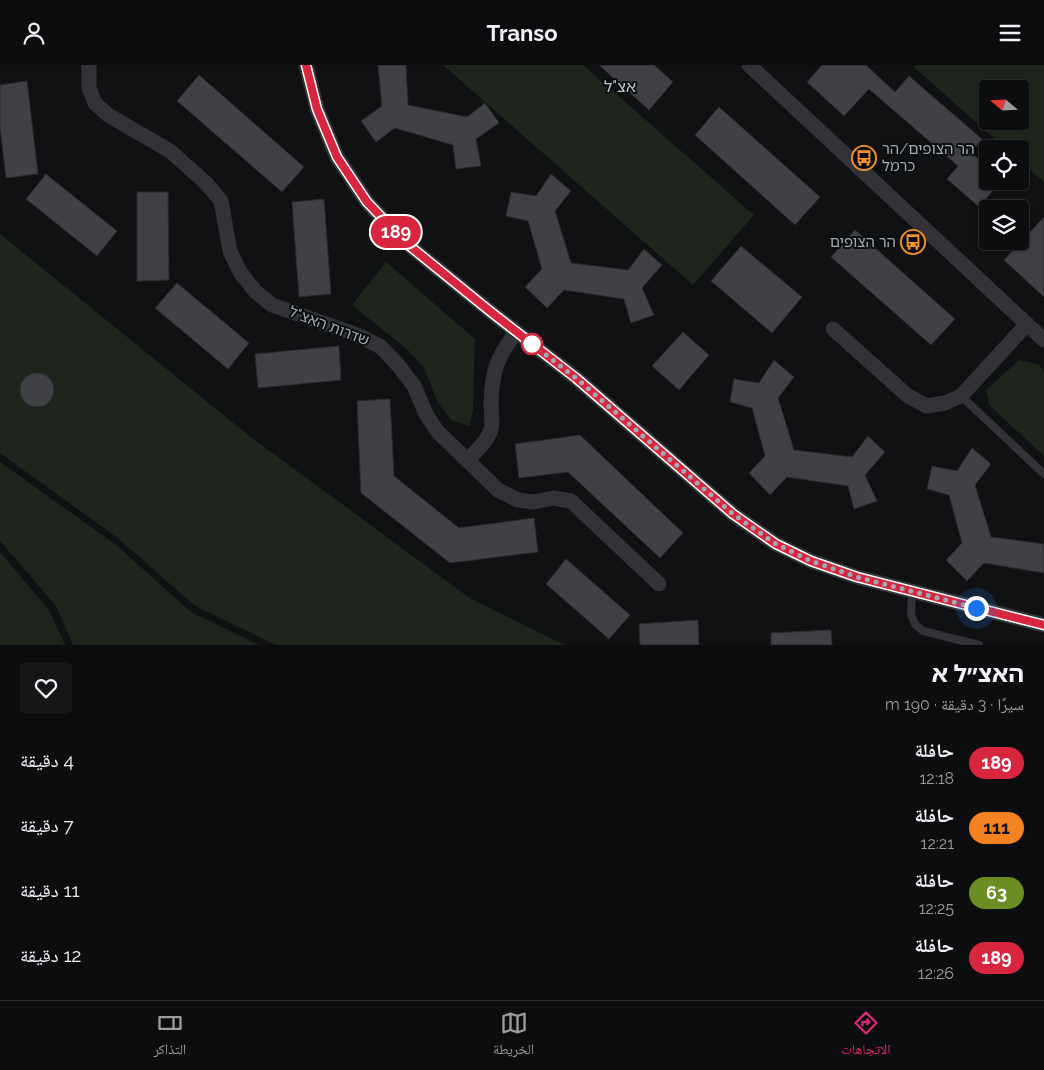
<!DOCTYPE html>
<html lang="ar">
<meta charset="utf-8">
<style>
:root{--surface:#0c0d0e;--page:#151617;--text:#f1f3f6;--muted:#9a9c9e;--line:#2c2d2e;--accent:#db2777}
body{margin:0;font-family:Raleway,"Noto Naskh Arabic","Noto Sans Hebrew",sans-serif;background:var(--page);color:var(--text);direction:rtl;height:100vh;display:flex;flex-direction:column;font-size:19px;white-space:nowrap}
*{box-sizing:border-box;margin:0}
p{font-size:16px;color:var(--muted)}
.icon{flex:none;width:28px;height:28px;fill:none;stroke:currentColor;stroke-width:2;stroke-linecap:round;stroke-linejoin:round}
.map{position:relative;height:580px;overflow:hidden;direction:ltr}
.details{display:flex;flex-direction:column;background:var(--surface);flex:1}
.details>*{flex:none}
.badge{padding:0 10px;border-radius:16px;font-size:18px;line-height:32px}
.needle{width:32px;rotate:289deg}
.buttons{position:absolute;left:979px;top:15px;display:grid;gap:10px}
.buttons a{display:grid;place-items:center;width:50px;height:50px;border-radius:5px;background:var(--surface);box-shadow:0 1px 4px #0004,0 0 0 1px var(--line);font-size:25px}
.you{position:absolute;width:25px;height:25px;margin:-12px;border:4px solid #fff;border-radius:50%;background:#1a73e8;box-shadow:0 0 0 8px #1a73e833}
.map>.badge{position:absolute;translate:-50% -50%;box-shadow:0 0 0 2px #fff}
.round{display:grid;place-items:center;flex:none;width:52px;height:52px;border-radius:5px;background:var(--page)}
.head{display:flex;align-items:center;justify-content:space-between;height:85px;padding:0 20px}
h1{font-size:24px;font-weight:700;line-height:38px}
ul{padding:0;list-style:none}
li{display:flex;align-items:center;gap:15px;height:65px;padding:0 20px}
li div{flex:1}
li b{display:block;font-size:19px}
li em{font-style:normal}
li .badge{min-width:55px;font-weight:700;text-align:center}
header{display:flex;justify-content:space-between;align-items:center;height:65px;padding:0 20px;background:var(--surface);font-size:22px;font-weight:700}
.tab-bar{display:flex;justify-content:space-around;align-items:center;height:70px;border-top:1px solid var(--line);background:var(--surface);font-size:14px;color:var(--muted)}
.tab-bar a{display:grid;justify-items:center;gap:2px}
.tab-bar .active{color:var(--accent)}
.map>svg:first-child{display:block}
</style>
<header><svg class="icon" aria-label="menu" viewBox="0 0 24 24"><path d="M4 6h16M4 12h16M4 18h16"/></svg>Transo<svg class="icon" aria-label="person" viewBox="0 0 24 24"><circle cx="12" cy="8" r="4"/><path d="M4 21q1-7 8-7t8 7"/></svg></header>
<div class="map">
<svg width="1044" height="580" viewBox="0 0 1044 580">
<rect width="100%" height="100%" fill="#101112"/>
<g fill="#1d251d" fill-rule="evenodd">
<path d="M 443,0 L 583,0 L 754,150 L 693,220 Z"/>
<path d="M 916,0 L 1044,0 L 1044,117 L 1020,96 L 1020,84 L 1006,84 L 914,2 ZM 988,24 L 1020,24 L 1020,56 L 988,56 Z"/>
<path d="M 0,169 L 247,369 L 471,534 L 565,580 L 276,580 L 195,541 L 119,474 L 0,388 Z"/>
<path d="M 386,197 L 475,274 L 473,345 L 470,361 L 452,356 L 438,338 L 424,303 L 408,285 L 352,240 Z"/>
<path d="M 1019,295 L 1038,299 L 1044,306 L 1044,391 L 989,340 L 986,325 Z"/>
<path d="M 0,397 L 115,479 L 191,547 L 259,580 L 73,580 L 56,541 L 0,476 Z"/>
<path d="M 0,487 L 49,545 L 65,580 L 0,580 Z"/>
</g>
<g fill="#3f4145" stroke="#2a2b2e">
<path d="M 378,0 L 406,0 L 408,40 L 467,52 L 485,38 L 499,58 L 476,74 L 481,101 L 456,104 L 453,80 L 395,63 L 376,77 L 361,56 L 382,41 Z"/>
<path d="M 599,0 L 654,0 L 673,17 L 649,45 Z"/>
<path d="M 822,0 L 866,0 L 895,27 L 909,11 L 982,74 L 971,88 L 988,102 L 988,116 L 1001,116 L 979,142 L 947,114 L 958,101 L 869,24 L 844,51 L 807,17 Z"/>
<path d="M 199,10 L 304,102 L 282,127 L 177,36 Z"/>
<path d="M 27,16 L 38,109 L 6,113 L 0,62 L 0,20 Z"/>
<path d="M 719,42 L 820,132 L 795,160 L 695,70 Z"/>
<path d="M 46,109 L 117,166 L 97,191 L 26,134 Z"/>
<path d="M 551,109 L 571,126 L 555,146 L 571,198 L 628,205 L 644,184 L 662,200 L 642,223 L 654,250 L 631,258 L 624,234 L 564,225 L 547,243 L 525,222 L 542,204 L 528,156 L 506,151 L 511,127 L 536,131 Z"/>
<path d="M 137,127 L 168,127 L 169,215 L 137,216 Z"/>
<path d="M 324,134 L 331,229 L 299,232 L 292,137 Z"/>
<path d="M 1044,152 L 1044,232 L 1004,195 Z"/>
<path d="M 855,165 L 955,254 L 931,280 L 831,192 Z"/>
<path d="M 741,181 L 802,232 L 772,268 L 711,216 Z"/>
<path d="M 177,218 L 249,278 L 228,304 L 155,243 Z"/>
<path d="M 683,267 L 709,290 L 679,325 L 652,301 Z"/>
<path d="M 339,281 L 341,315 L 258,323 L 255,289 Z"/>
<path d="M 774,295 L 794,312 L 778,333 L 794,385 L 852,392 L 868,371 L 885,387 L 865,410 L 877,436 L 854,444 L 848,421 L 787,412 L 770,430 L 749,408 L 765,391 L 752,343 L 730,337 L 734,314 L 759,318 Z"/>
<circle cx="37" cy="325" r="17"/>
<path d="M 390,334 L 394,411 L 459,463 L 534,453 L 538,487 L 450,498 L 361,428 L 357,336 Z"/>
<path d="M 580,370 L 683,468 L 660,493 L 568,407 L 519,413 L 515,379 Z"/>
<path d="M 972,383 L 991,399 L 975,420 L 991,472 L 1044,479 L 1044,508 L 984,498 L 967,516 L 946,495 L 962,478 L 949,430 L 927,424 L 932,401 L 957,406 Z"/>
<path d="M 566,494 L 630,550 L 609,574 L 546,519 Z"/>
<path d="M 698,555 L 699,580 L 640,580 L 639,559 Z"/>
<path d="M 831,565 L 832,580 L 771,580 L 771,568 Z"/>
</g>
<g fill="none" stroke-linecap="round" stroke-linejoin="round">
<g stroke="#313337" stroke-width="8">
<path d="M 961,331 L 1044,409"/>
<path d="M 912,527 L 911,550 L 915,559 L 923,566 L 979,580"/>
</g>
<g stroke="#313337" stroke-width="15">
<path d="M 89,0 L 89,23 L 95,38 L 108,50 L 170,86 L 206,118 L 221,136 L 230,186 L 240,207 L 255,226 L 272,240 L 360,271 L 381,282 L 398,300 L 414,321 L 426,349 L 437,366 L 498,425 L 518,435 L 534,437 L 553,433 L 571,436 L 659,519"/>
<path d="M 306,0 L 317,44 L 337,92 L 367,137 L 406,178 L 491,247 L 576,313 L 733,449 L 776,479 L 811,496 L 857,512 L 1044,560"/>
<path d="M 749,0 L 1044,275"/>
<path d="M 833,264 L 908,331 L 927,341 L 945,338 L 961,331 L 1027,259"/>
<path d="M 467,395 C 476,386 487,377 491,365 C 493,357 491,346 491,338 C 492,305 497,293 516,267"/>
</g>
</g>
<g fill="none" stroke-linecap="round" stroke-linejoin="round">
<defs>
<path id="line" d="M 306,0 L 317,44 L 337,92 L 367,137 L 406,178 L 491,247 L 576,313 L 733,449 L 776,479 L 811,496 L 857,512 L 1044,560"/>
</defs>
<use href="#line" stroke="#fff" stroke-width="11"/>
<use href="#line" stroke="#d7263d" stroke-width="8"/>
<path stroke="#a1a9b3" stroke-width="5" stroke-dasharray="0 9" d="M 532,279 L 576,313 L 733,449 L 776,479 L 811,496 L 857,512 L 976,543"/>
</g>
<defs>
<symbol id="bus-ring" viewBox="-11 -11 22 22"><circle r="9.5" fill="#0b0c0d" stroke="#f79324" stroke-width="1.5"/><path d="M-5-6H5V4H4V6H2V4H-2V6H-4V4H-5ZM-3.5-4V0h7V-4ZM-3.5 1.2v1.5H-2V1.2ZM2 1.2v1.5H3.5V1.2Z" fill="#f79324"/></symbol>
</defs>
<g fill-rule="evenodd">
<use href="#bus-ring" x="850" y="79" width="28" height="28"/>
<use href="#bus-ring" x="899" y="163" width="28" height="28"/>
</g>
<circle fill="#fff" stroke="#d7263d" stroke-width="2.5" cx="532" cy="279" r="10"/>
<g text-anchor="middle" stroke-width="4" stroke-linejoin="round" paint-order="stroke">
<g font-size="15" fill="#a1a9b3" stroke="#0b0c0d" text-anchor="start">
<text x="882" y="89">הר הצופים/הר<tspan x="882" dy="17">כרמל</tspan></text>
<text x="896" y="182" text-anchor="end">הר הצופים</text>
</g>
<g font-size="15" fill="#a1a9b3" stroke="#0b0c0d">
<text transform="translate(329 261) rotate(21)" y="5">שדרות האצ"ל</text>
</g>
<g font-size="16" fill="#c2c7cf" stroke="#0b0c0d">
<text x="620" y="27">אצ"ל</text>
</g>
</g>
</svg>
<div class="buttons">
<a><svg class="needle" viewBox="-14 -14 28 28"><path d="M0-13l5 13h-10z" fill="#e53935"/><path d="M0 13l5-13h-10z" fill="#9a9c9e"/></svg></a>
<a><svg class="icon" aria-label="locate" viewBox="0 0 24 24"><circle cx="12" cy="12" r="6"/><path d="M12 2v4M12 18v4M2 12h4M18 12h4"/></svg></a>
<a><svg class="icon" aria-label="layers" viewBox="0 0 24 24"><path d="M12 4l9 5-9 5-9-5zM3 14l9 5 9-5"/></svg></a>
</div>
<div class="you" style="left:976px;top:543px"></div>
<b class="badge" style="left:396px;top:167px;background:#d7263d;color:#fff">189</b>
</div>
<section class="details">
<div class="head"><div><h1>האצ״ל א</h1><p>سيرًا · 3 دقيقة · 190 m</p></div><a class="round"><svg class="icon" aria-label="heart" viewBox="0 0 24 24"><path d="M12 20l-8-8c-3-5 5-10 8-4 3-6 11-1 8 4z"/></svg></a></div>
<ul>
<li><span class="badge" style="background:#d7263d;color:#fff">189</span><div><b>حافلة</b><p>12:18</p></div><em>4 دقيقة</em></li>
<li><span class="badge" style="background:#f58220;color:#111">111</span><div><b>حافلة</b><p>12:21</p></div><em>7 دقيقة</em></li>
<li><span class="badge" style="background:#6b8e23;color:#fff">63</span><div><b>حافلة</b><p>12:25</p></div><em>11 دقيقة</em></li>
<li><span class="badge" style="background:#d7263d;color:#fff">189</span><div><b>حافلة</b><p>12:26</p></div><em>12 دقيقة</em></li>
</ul>
</section>
<nav class="tab-bar">
<a class="active"><svg class="icon" aria-label="directions" viewBox="0 0 24 24"><path d="M12 3l9 9-9 9-9-9zM9 14v-3h6M13 9l2 2-2 2"/></svg>الاتجاهات</a>
<a><svg class="icon" aria-label="map" viewBox="0 0 24 24"><path d="M3 6l6-2 6 2 6-2v14l-6 2-6-2-6 2zM9 4v14M15 6v14"/></svg>الخريطة</a>
<a><svg class="icon" aria-label="tickets" viewBox="0 0 24 24"><path d="M3 7h18v10H3zM15 7v10"/></svg>التذاكر</a>
</nav>
